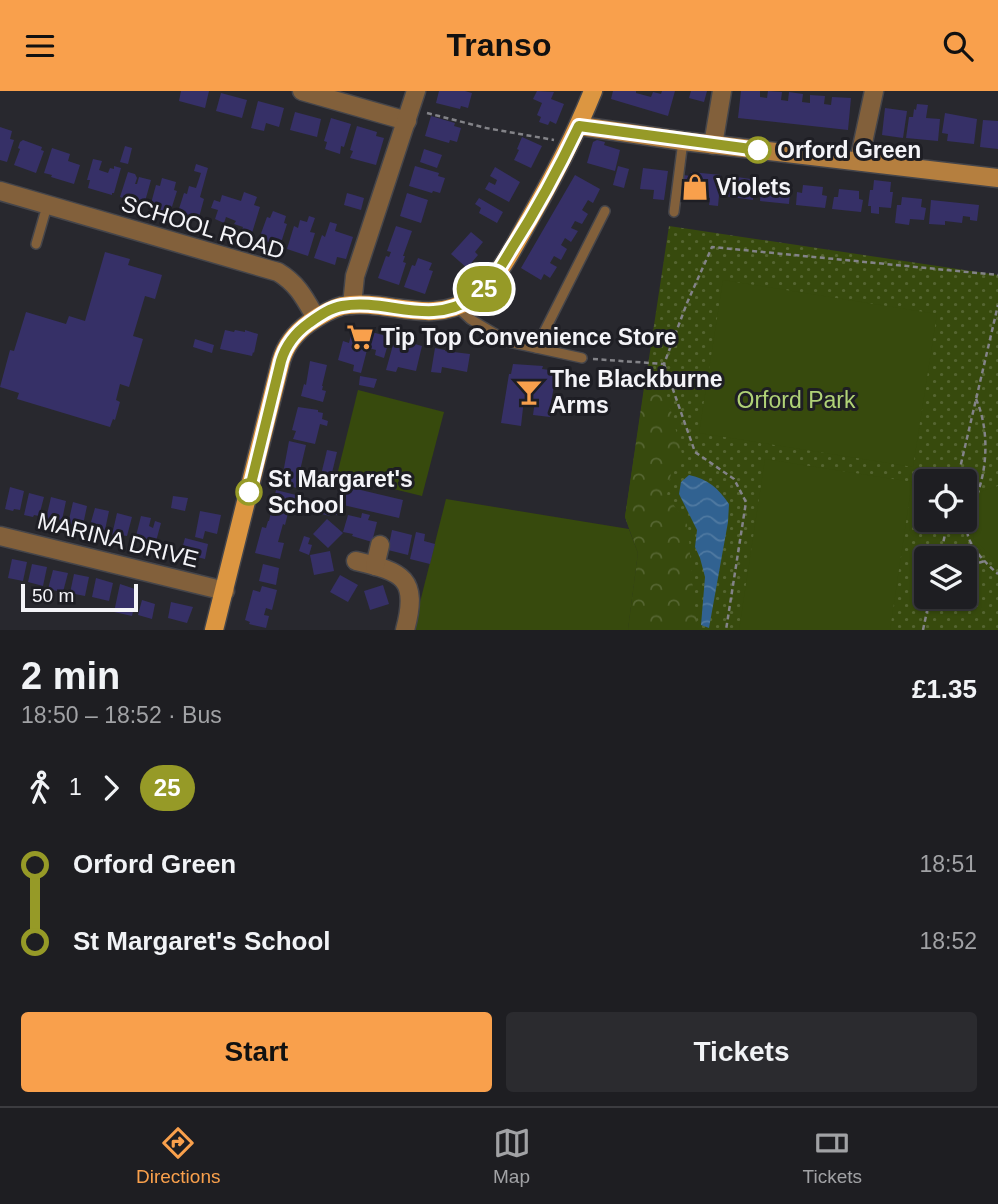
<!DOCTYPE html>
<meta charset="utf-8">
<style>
:root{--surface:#1e1e22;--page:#2b2b2f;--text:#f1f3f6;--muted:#a1a2a5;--line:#3c3c40;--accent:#f9a04c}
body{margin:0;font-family:Arial,sans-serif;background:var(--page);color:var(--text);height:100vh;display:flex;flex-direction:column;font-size:26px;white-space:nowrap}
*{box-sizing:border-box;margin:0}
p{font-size:23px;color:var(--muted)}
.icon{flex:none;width:38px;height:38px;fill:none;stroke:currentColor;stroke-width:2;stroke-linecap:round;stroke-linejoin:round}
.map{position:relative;height:539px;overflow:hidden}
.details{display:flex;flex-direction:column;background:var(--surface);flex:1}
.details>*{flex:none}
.badge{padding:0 14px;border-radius:23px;font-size:24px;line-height:46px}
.controls{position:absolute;left:914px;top:378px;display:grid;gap:14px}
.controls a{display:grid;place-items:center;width:63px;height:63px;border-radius:7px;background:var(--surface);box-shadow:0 2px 5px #0004,0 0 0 2px var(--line);font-size:35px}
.scale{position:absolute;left:21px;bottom:18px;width:117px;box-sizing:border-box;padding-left:7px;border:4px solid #f4f4f8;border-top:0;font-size:19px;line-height:24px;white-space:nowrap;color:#f4f4f8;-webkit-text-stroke:5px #1e1e24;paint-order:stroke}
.map>.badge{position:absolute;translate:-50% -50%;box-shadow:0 0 0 4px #fff}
.legs{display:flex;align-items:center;gap:10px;height:77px;padding:0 21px;font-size:23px}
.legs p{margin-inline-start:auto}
.summary{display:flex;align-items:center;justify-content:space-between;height:119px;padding:0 21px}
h1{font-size:38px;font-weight:600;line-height:52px}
.cta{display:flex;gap:14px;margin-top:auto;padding:14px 21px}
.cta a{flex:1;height:80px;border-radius:7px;background:var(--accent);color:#111;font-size:28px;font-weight:600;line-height:80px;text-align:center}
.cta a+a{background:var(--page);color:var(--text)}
ul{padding:0 21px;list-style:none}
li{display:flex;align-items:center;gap:24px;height:77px;font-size:26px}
li i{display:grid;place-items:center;width:10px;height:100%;margin:0 9px;background:currentColor}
li i::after{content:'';width:18px;height:18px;margin:-9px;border:5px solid;border-radius:50%;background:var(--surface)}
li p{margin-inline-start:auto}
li:first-child i{background:linear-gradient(#0000 50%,currentColor 0)}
li:last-child i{background:linear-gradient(currentColor 50%,#0000 0)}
header{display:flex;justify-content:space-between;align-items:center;height:91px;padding:0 21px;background:var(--accent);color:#111;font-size:32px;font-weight:600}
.dock{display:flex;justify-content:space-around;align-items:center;height:98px;border-top:2px solid var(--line);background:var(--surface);font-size:19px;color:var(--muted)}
.dock a{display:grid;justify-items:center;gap:4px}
.dock .active{color:var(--accent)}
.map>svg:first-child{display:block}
</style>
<header><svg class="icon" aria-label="menu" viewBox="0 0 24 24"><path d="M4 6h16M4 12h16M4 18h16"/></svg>Transo<svg class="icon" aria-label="search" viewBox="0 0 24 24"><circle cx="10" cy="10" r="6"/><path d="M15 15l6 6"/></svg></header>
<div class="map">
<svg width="998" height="539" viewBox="0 0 998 539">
<defs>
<pattern id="grass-dots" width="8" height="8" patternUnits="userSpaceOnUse" patternTransform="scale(1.75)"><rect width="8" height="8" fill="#374a0d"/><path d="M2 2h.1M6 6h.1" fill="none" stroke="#556531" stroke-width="1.8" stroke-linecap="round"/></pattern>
<pattern id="forest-crowns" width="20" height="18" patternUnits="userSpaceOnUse" patternTransform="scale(1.75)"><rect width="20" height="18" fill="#374a0d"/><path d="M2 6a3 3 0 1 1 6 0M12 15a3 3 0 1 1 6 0" fill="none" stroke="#556531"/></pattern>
<pattern id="water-waves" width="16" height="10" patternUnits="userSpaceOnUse" patternTransform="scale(1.75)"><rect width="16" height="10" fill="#316291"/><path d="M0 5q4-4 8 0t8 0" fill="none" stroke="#4f79a1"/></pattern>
</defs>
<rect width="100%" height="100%" fill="#28282e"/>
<path fill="url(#grass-dots)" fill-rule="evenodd" d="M 669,135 L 998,184 L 998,539 L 628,539 L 638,462 L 625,426 ZM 926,390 L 964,390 L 964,429 L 926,429 ZM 926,467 L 964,467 L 964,506 L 926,506 Z"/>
<path fill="url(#forest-crowns)" d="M 646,283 L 658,288 L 671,320 L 682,363 L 672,377 L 667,404 L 688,435 L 692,489 L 698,539 L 628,539 L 638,462 L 625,426 Z"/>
<g fill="#374a0d">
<path d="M 723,189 L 937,223 L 913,376 L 699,342 Z"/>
<path d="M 358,299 L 444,321 L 422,405 L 337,384 Z"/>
<path d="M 765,368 L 912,391 L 890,539 L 739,539 Z"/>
<path d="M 998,395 L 998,472 L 973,447 L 979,401 Z"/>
<path d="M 446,408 L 629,438 L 638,462 L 628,539 L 413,539 Z"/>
</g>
<path fill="url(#water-waves)" d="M 689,384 C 708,388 718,397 729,413 L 728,431 L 709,537 L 701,534 L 705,486 L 700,467 L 695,456 L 697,439 L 679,403 L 681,391 Z"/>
<g fill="#363067">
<path d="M 181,0 L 209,0 L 205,17 L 179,10 Z"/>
<path d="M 439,0 L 465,0 L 472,2 L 468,17 L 461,15 L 460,18 L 436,12 Z"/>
<path d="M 537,0 L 554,1 L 551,8 L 564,13 L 556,33 L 550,30 L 548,34 L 539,31 L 541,26 L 537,24 L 542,12 L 533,8 Z"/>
<path d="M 613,0 L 636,0 L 636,2 L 651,6 L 653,1 L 661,3 L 662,0 L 675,0 L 668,25 L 611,8 Z"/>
<path d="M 691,0 L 707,0 L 704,11 L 689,7 Z"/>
<path d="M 741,0 L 760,0 L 760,6 L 767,7 L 768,0 L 782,1 L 781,9 L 788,10 L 789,1 L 803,3 L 802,11 L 810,12 L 810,4 L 825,5 L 824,13 L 831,14 L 832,6 L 851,7 L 848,39 L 738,27 Z"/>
<path d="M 221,2 L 247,9 L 242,27 L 216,20 Z"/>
<path d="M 258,10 L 284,17 L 279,36 L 266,32 L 264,40 L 251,37 Z"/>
<path d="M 917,13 L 928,14 L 926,27 L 940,28 L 938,50 L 906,47 L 909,26 L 913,26 L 914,18 L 916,19 Z"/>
<path d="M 885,17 L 907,20 L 903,47 L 882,44 Z"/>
<path d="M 295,21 L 321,28 L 317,46 L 290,39 Z"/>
<path d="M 945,22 L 977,28 L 974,53 L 947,50 L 948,43 L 942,42 Z"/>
<path d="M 431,25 L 455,32 L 454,35 L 461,37 L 457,51 L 450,49 L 449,52 L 425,45 Z"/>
<path d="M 331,27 L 351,33 L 344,56 L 341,55 L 340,63 L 325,58 L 327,51 L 324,50 Z"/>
<path d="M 983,29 L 998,30 L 998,58 L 980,56 Z"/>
<path d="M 357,35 L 377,41 L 376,45 L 384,47 L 376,74 L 350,67 L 353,60 L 350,59 Z"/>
<path d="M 0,36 L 12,40 L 10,48 L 14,49 L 7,71 L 0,69 Z"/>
<path d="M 522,46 L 542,55 L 531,77 L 514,69 L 519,59 L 517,58 Z"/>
<path d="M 23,49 L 42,56 L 41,59 L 44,60 L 36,82 L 14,74 L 20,58 L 18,57 L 20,51 Z"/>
<path d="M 597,49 L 605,51 L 604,54 L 620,59 L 615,80 L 587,72 L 593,51 Z"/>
<path d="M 125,55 L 132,57 L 128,73 L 120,71 Z"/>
<path d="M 52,57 L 70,63 L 68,70 L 80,74 L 74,93 L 51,86 L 52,84 L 44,82 Z"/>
<path d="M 424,58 L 442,64 L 437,77 L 420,71 Z"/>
<path d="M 93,68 L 102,70 L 99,79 L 108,82 L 110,77 L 114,78 L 114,75 L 121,77 L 114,102 L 112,102 L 112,104 L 88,97 L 90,89 L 87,89 Z"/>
<path d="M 196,73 L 208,77 L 200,106 L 204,108 L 198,130 L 177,124 L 184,102 L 187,103 L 189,95 L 196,97 L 201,82 L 194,80 Z"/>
<path d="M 415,75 L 439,82 L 438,85 L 445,87 L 440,102 L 433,100 L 432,102 L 409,95 Z"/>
<path d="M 618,75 L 629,78 L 624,97 L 613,94 Z"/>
<path d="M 495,76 L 520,91 L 509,111 L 485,98 L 489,91 L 495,94 L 497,89 L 490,85 Z"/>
<path d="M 643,77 L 668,80 L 664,109 L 653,108 L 654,99 L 640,98 Z"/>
<path d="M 128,81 L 135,83 L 137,87 L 135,93 L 137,93 L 139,86 L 151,89 L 144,114 L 120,106 Z"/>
<path d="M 691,81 L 721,84 L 718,115 L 709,114 L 710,107 L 706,106 L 705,111 L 681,108 L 683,84 L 691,85 Z"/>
<path d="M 575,84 L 600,98 L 593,112 L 588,109 L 582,119 L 588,123 L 582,133 L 575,130 L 571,137 L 578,140 L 571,151 L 565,147 L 561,154 L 567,158 L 561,169 L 554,165 L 550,172 L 557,176 L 550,187 L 544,183 L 541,189 L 521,177 Z"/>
<path d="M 730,85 L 751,88 L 750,96 L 754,96 L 753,109 L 724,105 L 725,93 L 729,93 Z"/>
<path d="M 162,87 L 176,91 L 174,99 L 177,100 L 170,122 L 150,116 L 156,94 L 160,95 Z"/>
<path d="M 874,89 L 891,91 L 890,101 L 893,101 L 891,117 L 879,116 L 879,123 L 871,122 L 871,115 L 868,115 L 870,99 L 873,99 Z"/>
<path d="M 766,90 L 787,92 L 786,100 L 790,100 L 789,113 L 760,110 L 761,97 L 765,98 Z"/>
<path d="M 803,94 L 823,96 L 822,104 L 827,105 L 825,117 L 796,114 L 797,101 L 802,102 Z"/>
<path d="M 839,98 L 859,100 L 859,108 L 863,109 L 861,121 L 832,118 L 834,106 L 838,106 Z"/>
<path d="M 244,101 L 257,106 L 254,114 L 260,116 L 252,142 L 242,139 L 243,136 L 234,133 L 236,130 L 226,126 L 224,132 L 215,128 L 218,119 L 211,117 L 214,109 L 220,111 L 222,104 L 241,110 Z"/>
<path d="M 347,102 L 364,107 L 361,119 L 344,114 Z"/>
<path d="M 407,102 L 428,109 L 421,132 L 400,125 Z"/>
<path d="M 902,106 L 922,108 L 921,116 L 926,117 L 924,129 L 910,128 L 909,134 L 895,132 L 897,114 L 901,114 Z"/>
<path d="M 479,107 L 503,121 L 497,132 L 479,122 L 481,117 L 475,113 Z"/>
<path d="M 931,109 L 979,114 L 977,130 L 970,129 L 970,126 L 963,125 L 962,132 L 945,130 L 945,134 L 929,133 Z"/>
<path d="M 273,120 L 286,125 L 284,132 L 287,133 L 280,155 L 259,148 L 267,126 L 270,127 Z"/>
<path d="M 309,125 L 315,127 L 310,141 L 315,142 L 308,165 L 287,158 L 294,135 L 298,137 L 300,129 L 307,131 Z"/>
<path d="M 330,131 L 337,133 L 335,140 L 353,146 L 346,168 L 337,166 L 335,174 L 314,167 L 322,144 L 325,146 Z"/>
<path d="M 396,135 L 412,140 L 403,165 L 405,165 L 403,171 L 406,172 L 399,194 L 378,187 L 386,165 L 389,166 L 391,161 L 387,160 Z"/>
<path d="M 471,141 L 483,151 L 475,161 L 478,164 L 467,177 L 451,163 Z"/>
<path d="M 105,161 L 130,168 L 128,174 L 162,184 L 155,208 L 145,205 L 133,245 L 143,248 L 129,296 L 120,293 L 116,309 L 120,311 L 115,329 L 113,328 L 110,336 L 17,308 L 19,302 L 0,296 L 10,259 L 14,260 L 26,221 L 66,233 L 69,225 L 85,230 Z"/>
<path d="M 418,167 L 432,172 L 429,179 L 433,180 L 425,203 L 404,196 L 412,174 L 415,175 Z"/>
<path d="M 353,236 L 390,246 L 384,267 L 375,264 L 376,259 L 361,255 L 360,257 L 367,259 L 361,282 L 353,280 L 354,274 L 338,269 L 343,250 L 349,252 Z"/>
<path d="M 225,239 L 234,241 L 235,239 L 245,241 L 245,239 L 258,243 L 254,262 L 253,261 L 252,265 L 220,258 Z"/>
<path d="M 195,248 L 214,254 L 212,262 L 193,256 Z"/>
<path d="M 401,249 L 422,255 L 416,280 L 398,276 L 396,281 L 386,279 L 393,254 L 400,256 Z"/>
<path d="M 435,257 L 445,259 L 445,260 L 470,263 L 467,281 L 442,276 L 441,282 L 431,281 Z"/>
<path d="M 310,270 L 327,274 L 322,295 L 323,295 L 322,299 L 326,300 L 323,311 L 301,305 L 304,293 L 306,294 Z"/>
<path d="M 513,273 L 543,275 L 542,278 L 557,280 L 551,311 L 552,311 L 550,326 L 533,324 L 535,310 L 524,308 L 521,335 L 501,332 L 509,283 L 511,283 Z"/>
<path d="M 360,285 L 377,288 L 374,297 L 359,294 Z"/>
<path d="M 298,316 L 318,319 L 318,321 L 323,322 L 322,328 L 328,330 L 327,335 L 320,333 L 315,353 L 293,348 L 296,340 L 292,339 Z"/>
<path d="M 289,350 L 306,354 L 298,388 L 306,390 L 305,399 L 281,393 Z"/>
<path d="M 327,359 L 337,361 L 330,390 L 320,388 Z"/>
<path d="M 344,395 L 403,409 L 399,427 L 339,413 Z"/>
<path d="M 10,396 L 24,400 L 20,419 L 14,418 L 13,420 L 5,418 Z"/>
<path d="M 276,399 L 300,405 L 297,415 L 290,414 L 285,434 L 283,433 L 278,451 L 284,452 L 280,468 L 255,462 L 262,436 L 266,437 L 268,430 L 269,430 Z"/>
<path d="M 29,402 L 44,406 L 39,425 L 34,424 L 33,426 L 24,424 Z"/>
<path d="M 173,405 L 188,407 L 185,420 L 171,417 Z"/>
<path d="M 51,406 L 66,410 L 62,429 L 56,428 L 55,430 L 46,428 Z"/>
<path d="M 73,411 L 87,415 L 83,434 L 77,433 L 76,435 L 68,433 Z"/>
<path d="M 324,414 L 339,417 L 337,424 L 331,423 L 330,425 L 322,423 Z"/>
<path d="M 95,417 L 109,420 L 105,439 L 99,438 L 98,440 L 89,438 Z"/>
<path d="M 200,420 L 221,424 L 217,443 L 205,440 L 203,448 L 195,446 Z"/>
<path d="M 117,422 L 132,426 L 127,445 L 121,444 L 121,446 L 112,444 Z"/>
<path d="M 362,422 L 370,424 L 368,429 L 377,431 L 372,451 L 352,445 L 353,443 L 343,441 L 348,424 L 361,427 Z"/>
<path d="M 141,425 L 151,427 L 149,435 L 153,437 L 155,430 L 161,432 L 155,454 L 135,449 Z"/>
<path d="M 327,428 L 343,442 L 328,457 L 313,443 Z"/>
<path d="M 392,439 L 412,444 L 408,464 L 388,459 Z"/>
<path d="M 416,441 L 425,443 L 424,450 L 435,453 L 430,473 L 410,468 Z"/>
<path d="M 304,445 L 310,447 L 308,453 L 312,454 L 309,464 L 299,460 Z"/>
<path d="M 185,447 L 208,453 L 205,468 L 181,462 Z"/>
<path d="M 330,460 L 334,480 L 314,484 L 310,464 Z"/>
<path d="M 12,468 L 27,471 L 23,490 L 8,487 Z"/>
<path d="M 32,473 L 47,476 L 43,495 L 28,491 Z"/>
<path d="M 263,473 L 279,477 L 276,494 L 259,490 Z"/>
<path d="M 53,479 L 68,482 L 63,501 L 48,498 Z"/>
<path d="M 74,483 L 89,486 L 85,505 L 70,502 Z"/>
<path d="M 340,484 L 358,494 L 348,511 L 330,501 Z"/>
<path d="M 96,487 L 113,492 L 109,510 L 92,506 Z"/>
<path d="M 120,493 L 138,499 L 132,525 L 114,521 Z"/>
<path d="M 383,494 L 389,513 L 370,519 L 364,500 Z"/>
<path d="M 262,495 L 277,499 L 272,519 L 266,517 L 264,524 L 269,525 L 266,537 L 249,533 L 250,531 L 245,529 L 253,499 L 260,501 Z"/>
<path d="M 142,509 L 155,513 L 152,528 L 138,524 Z"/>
<path d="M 171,511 L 193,516 L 187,532 L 168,527 Z"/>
</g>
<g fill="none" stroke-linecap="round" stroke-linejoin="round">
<defs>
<g id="lane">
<path d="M 674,121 L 683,50"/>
<path d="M 36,153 L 47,115"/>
<path d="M 456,215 L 470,228 L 509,251 L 582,267"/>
<path d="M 536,257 L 605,120"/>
</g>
<g id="street">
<path d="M 302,0 L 407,30"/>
<path d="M 713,54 L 722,0"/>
<path d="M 859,70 L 874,0"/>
<path d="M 0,100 L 278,181 C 298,193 305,208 316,227"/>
<path d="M 352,214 L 355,185 L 416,0"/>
<path d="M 0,445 L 225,500"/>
<path d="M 356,470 C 403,481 419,487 405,539"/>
<path d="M 375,475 L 380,454"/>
</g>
<path id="secondary" d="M 580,35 L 683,50 L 998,87"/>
<path id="primary" d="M 214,539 L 281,270 C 286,253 295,242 309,232 C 319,225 330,218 342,215 C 388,207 429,236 473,207 C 497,191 514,155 529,129 C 553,87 575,45 593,0"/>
</defs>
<use href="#lane" stroke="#45454a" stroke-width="12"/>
<use href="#street" stroke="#45454a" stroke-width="21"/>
<use href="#secondary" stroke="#45454a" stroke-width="21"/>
<use href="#primary" stroke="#45454a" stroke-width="21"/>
<g stroke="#838388" stroke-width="2.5" stroke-dasharray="5 3.5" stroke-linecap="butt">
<path d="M 427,22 L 486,37 L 554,49"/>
<path d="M 593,268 L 664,273 L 687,212 L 712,156 L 998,184"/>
<path d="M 664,273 L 695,361 L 734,388 L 746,411 L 726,539"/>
<path d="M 976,308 C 988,335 988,370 979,398 C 976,410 965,434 968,445 C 973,460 987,473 998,483"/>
<path d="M 957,390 L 998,214"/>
<path d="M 940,467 L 948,429"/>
<path d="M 964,479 L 971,474 L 985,470"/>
<path d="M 927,518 L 940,506"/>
<path d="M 923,539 L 930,506"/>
</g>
<use href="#lane" stroke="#82603b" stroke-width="9"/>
<use href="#street" stroke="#82603b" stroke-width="18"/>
<use href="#secondary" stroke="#b57f3f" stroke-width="18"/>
<use href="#primary" stroke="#dc9641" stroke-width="18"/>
</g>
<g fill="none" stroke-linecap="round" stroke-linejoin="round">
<defs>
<path id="line-1" d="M 249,401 L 281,270 C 286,253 295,242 309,232 C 319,225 330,217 342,215 C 388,207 429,236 473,207 C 491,195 501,175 512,157 C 537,118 559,77 579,35 L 758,59"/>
</defs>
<use href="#line-1" stroke="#fff" stroke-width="16"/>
<use href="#line-1" stroke="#969a27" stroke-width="10"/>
</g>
<defs>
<symbol id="shop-bare" viewBox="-9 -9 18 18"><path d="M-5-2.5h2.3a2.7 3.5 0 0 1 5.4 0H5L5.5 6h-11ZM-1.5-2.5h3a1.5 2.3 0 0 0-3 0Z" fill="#f9a04c" stroke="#1e1e24" stroke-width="2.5" paint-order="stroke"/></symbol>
<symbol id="supermarket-bare" viewBox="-9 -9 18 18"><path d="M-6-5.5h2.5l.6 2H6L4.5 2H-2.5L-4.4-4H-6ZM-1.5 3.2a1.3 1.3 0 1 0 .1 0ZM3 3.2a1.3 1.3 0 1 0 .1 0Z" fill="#f9a04c" stroke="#1e1e24" stroke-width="2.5" paint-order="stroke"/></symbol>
<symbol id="bar-bare" viewBox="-9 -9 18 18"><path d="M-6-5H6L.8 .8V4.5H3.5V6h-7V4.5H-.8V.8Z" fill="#f9a04c" stroke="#1e1e24" stroke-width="2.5" paint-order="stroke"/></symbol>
</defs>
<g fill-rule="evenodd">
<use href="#shop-bare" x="676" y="77" width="38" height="38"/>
<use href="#supermarket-bare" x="341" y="227" width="38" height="38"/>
<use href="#bar-bare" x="510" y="282" width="38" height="38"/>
</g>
<g fill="#fff" stroke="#969a27" stroke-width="3.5">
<circle cx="758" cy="59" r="12"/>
<circle cx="249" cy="401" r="12"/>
</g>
<g text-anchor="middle" stroke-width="6" stroke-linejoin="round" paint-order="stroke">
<g font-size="23" font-weight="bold" fill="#f4f4f8" stroke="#1e1e24" text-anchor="start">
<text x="777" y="67">Orford Green</text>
<text x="268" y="396">St Margaret's<tspan x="268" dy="26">School</tspan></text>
</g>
<g font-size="23" font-weight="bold" fill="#f4f4f8" stroke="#1e1e24" text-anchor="start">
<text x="716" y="104">Violets</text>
<text x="381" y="254">Tip Top Convenience Store</text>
<text x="550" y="296">The Blackburne<tspan x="550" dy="26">Arms</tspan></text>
</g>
<g font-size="23" fill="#f4f4f8" stroke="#1e1e24">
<text transform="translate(203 136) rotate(17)" y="8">SCHOOL ROAD</text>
<text transform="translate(118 449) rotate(14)" y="8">MARINA DRIVE</text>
</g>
<g font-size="23" fill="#b0d277" stroke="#1e1e24">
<text x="796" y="317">Orford Park</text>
</g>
</g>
</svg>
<div class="controls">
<a><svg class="icon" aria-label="locate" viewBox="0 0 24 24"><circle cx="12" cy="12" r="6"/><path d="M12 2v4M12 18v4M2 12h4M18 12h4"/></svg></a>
<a><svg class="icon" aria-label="layers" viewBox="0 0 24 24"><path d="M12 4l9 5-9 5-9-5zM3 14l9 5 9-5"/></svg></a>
</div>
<div class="scale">50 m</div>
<b class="badge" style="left:484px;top:198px;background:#969a27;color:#fff">25</b>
</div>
<section class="details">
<div class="summary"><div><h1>2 min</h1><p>18:50 – 18:52 · Bus</p></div><b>£1.35</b></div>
<div class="legs"><svg class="icon" aria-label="walk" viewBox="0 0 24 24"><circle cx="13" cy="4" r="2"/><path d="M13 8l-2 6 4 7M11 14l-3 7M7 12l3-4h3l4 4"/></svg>1<svg class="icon" aria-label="forward" viewBox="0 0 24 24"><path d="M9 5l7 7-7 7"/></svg><b class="badge" style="background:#969a27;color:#fff">25</b></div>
<ul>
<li><i style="color:#969a27"></i><b>Orford Green</b><p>18:51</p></li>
<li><i style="color:#969a27"></i><b>St Margaret's School</b><p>18:52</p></li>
</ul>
<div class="cta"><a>Start</a><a>Tickets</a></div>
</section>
<nav class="dock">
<a class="active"><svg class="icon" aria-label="directions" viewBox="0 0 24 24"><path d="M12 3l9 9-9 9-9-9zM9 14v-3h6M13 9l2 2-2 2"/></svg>Directions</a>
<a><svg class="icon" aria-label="map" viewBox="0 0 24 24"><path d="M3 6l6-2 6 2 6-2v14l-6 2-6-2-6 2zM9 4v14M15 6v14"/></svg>Map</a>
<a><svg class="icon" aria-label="tickets" viewBox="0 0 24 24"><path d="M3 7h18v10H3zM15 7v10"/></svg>Tickets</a>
</nav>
